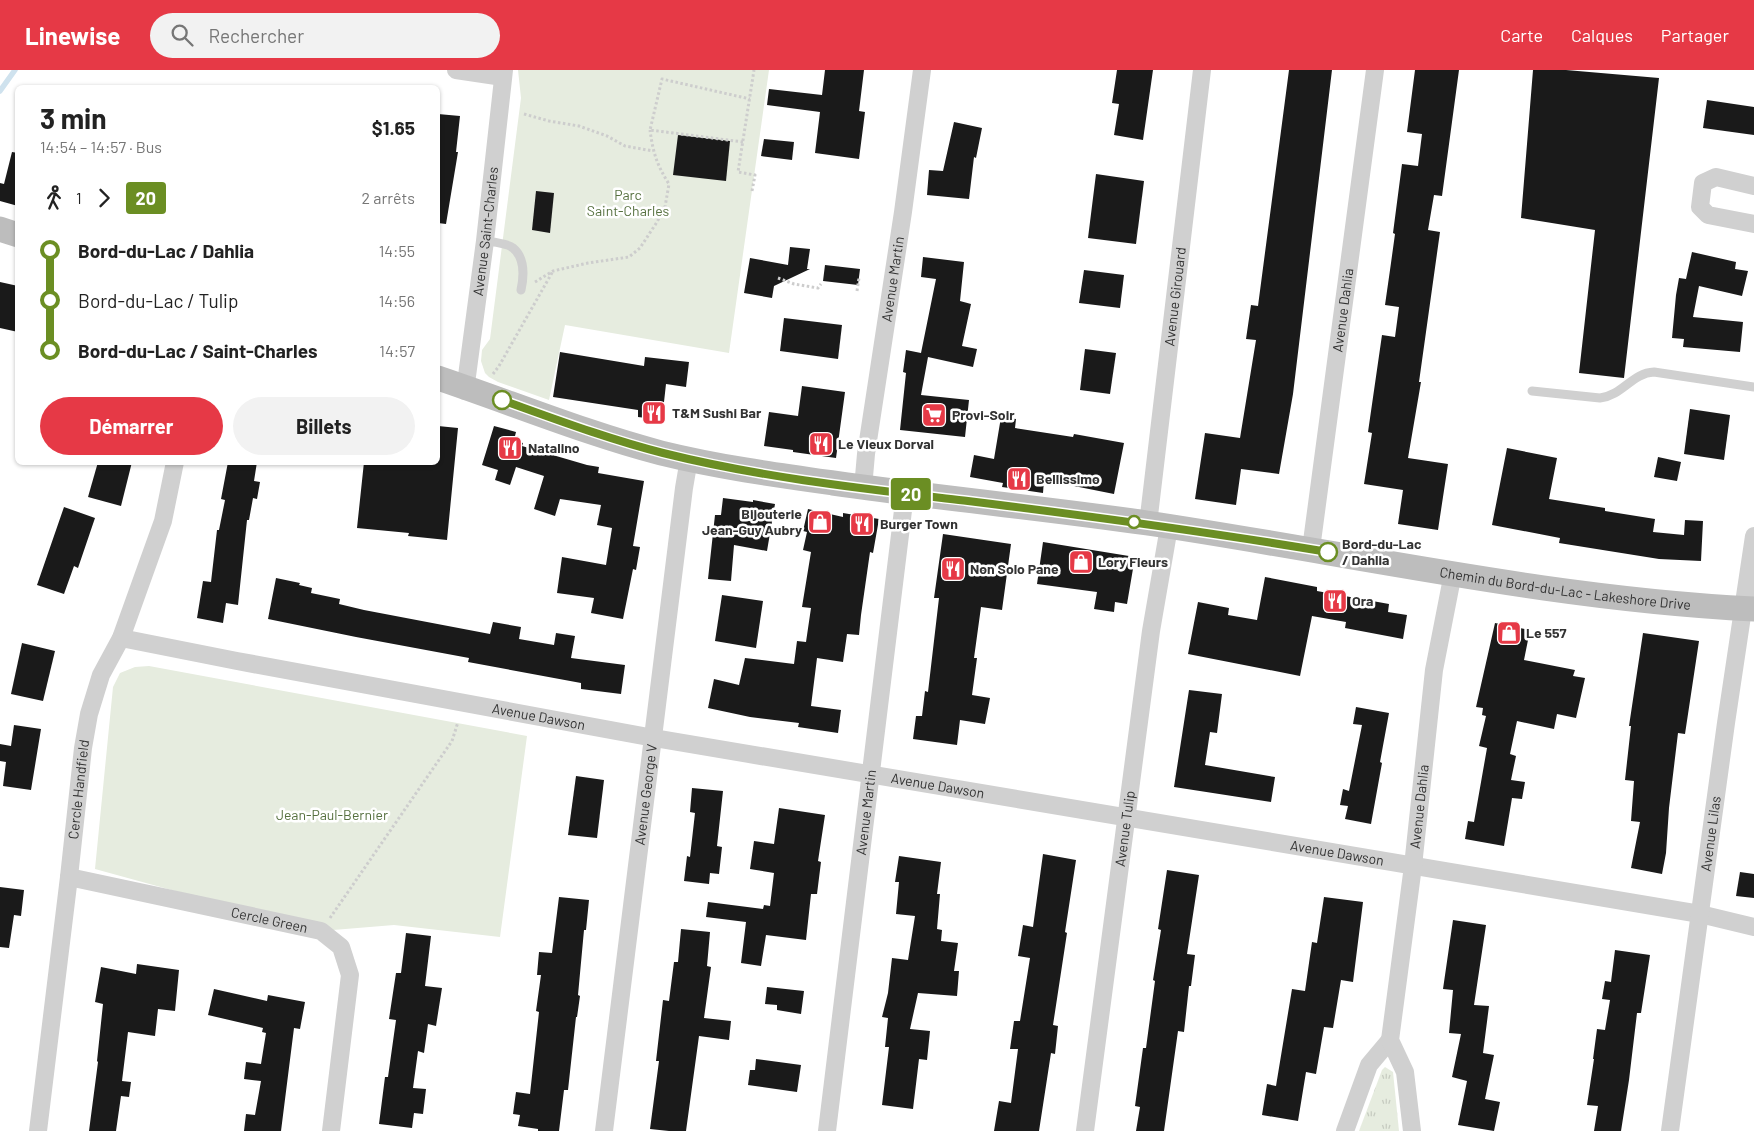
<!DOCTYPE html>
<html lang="fr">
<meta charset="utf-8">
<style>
:root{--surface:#fff;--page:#f2f2f2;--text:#222;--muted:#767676;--accent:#e63946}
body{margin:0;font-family:Barlow,sans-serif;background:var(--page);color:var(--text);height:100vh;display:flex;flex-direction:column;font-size:19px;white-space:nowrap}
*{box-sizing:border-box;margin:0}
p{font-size:16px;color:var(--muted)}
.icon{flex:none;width:28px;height:28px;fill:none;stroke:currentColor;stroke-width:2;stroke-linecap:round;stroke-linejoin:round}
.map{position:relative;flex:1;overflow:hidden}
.sheet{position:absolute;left:15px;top:15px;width:425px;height:380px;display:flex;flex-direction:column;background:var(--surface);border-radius:8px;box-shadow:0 1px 4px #0004}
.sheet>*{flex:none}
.badge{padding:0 10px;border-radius:4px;font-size:18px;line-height:32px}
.map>.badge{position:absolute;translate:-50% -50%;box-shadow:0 0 0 2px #fff}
.legs{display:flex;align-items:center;gap:8px;height:55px;padding:0 25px;font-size:16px}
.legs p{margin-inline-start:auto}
.overview{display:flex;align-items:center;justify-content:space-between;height:85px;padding:0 25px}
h1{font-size:28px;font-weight:700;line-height:38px}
.cta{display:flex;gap:10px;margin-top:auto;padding:10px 25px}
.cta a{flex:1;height:58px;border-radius:30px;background:var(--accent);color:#fff;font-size:20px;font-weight:700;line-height:58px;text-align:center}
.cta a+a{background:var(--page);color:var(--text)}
ul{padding:0 25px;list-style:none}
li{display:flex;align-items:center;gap:18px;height:50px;font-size:19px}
li i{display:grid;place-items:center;width:8px;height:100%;margin:0 6px;background:currentColor}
li i::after{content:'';width:12px;height:12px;margin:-6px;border:4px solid;border-radius:50%;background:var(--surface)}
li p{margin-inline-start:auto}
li:first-child i{background:linear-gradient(#0000 50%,currentColor 0)}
li:last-child i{background:linear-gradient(currentColor 50%,#0000 0)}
header{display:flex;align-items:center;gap:30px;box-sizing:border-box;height:70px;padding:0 25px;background:var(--accent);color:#fff}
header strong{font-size:24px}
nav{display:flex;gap:28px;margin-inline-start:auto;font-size:18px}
.search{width:350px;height:45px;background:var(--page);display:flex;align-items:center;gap:12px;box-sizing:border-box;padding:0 18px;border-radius:28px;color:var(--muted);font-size:19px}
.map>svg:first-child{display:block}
</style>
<header>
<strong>Linewise</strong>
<div class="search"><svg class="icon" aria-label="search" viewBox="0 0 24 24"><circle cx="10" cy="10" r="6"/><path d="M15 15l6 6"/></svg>Rechercher</div>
<nav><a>Carte</a><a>Calques</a><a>Partager</a></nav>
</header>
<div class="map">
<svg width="1754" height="1061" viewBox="0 0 1754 1061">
<defs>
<pattern id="grass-tufts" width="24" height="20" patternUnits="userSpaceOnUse" patternTransform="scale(1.25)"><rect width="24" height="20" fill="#e6ecdf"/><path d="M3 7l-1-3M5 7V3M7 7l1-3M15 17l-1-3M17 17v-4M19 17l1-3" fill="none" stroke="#c6cbc0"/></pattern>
</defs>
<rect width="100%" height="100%" fill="#fff"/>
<path fill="url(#grass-tufts)" d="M 1385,997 L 1393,1002 L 1399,1061 L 1359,1061 L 1382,1000 Z"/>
<g fill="#e6ecdf">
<path d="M 518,0 L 769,0 L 729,283 L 565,255 L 549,330 L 498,312 L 489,307 L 485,303 L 481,291 L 482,280 L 490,269 L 521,28 Z"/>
<path d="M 149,596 L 527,666 L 500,867 L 394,855 L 321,861 L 95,799 L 113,617 L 120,603 L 135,597 Z"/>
</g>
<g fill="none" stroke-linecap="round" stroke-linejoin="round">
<path stroke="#cfe2ee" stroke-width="5.5" d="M 0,21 L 15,0"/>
</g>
<g fill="#1a1a1a">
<path d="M 825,0 L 864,0 L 859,41 L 865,42 L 859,89 L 815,83 L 820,42 L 767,35 L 769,19 L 822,25 Z"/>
<path d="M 1117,0 L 1153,0 L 1143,70 L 1114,65 L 1119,34 L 1112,33 Z"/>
<path d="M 1289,0 L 1332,0 L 1293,324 L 1279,404 L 1241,399 L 1236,435 L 1195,429 L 1205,363 L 1240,368 L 1256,270 L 1246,269 L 1251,235 L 1258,236 Z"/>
<path d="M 1415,0 L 1459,0 L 1442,126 L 1434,125 L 1428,160 L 1440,162 L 1419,312 L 1421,312 L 1408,388 L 1448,394 L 1438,460 L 1398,454 L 1403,420 L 1364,414 L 1372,363 L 1368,362 L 1382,265 L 1395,267 L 1399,237 L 1385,235 L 1391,193 L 1395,164 L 1393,163 L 1402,94 L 1418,96 L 1422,64 L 1407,62 Z"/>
<path d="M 1533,0 L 1566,0 L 1659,8 L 1624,308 L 1579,303 L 1595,160 L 1521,148 Z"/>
<path d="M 1707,30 L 1754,37 L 1754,65 L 1703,58 Z"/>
<path d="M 438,44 L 460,46 L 456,82 L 458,82 L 446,154 L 438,153 Z"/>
<path d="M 954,52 L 982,58 L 976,88 L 974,87 L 969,129 L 927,125 L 929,100 L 943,101 Z"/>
<path d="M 678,65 L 730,71 L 726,111 L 673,105 Z"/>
<path d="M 764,69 L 794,72 L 792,90 L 761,86 Z"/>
<path d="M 12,82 L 18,83 L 18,136 L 0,131 L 0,113 L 4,114 Z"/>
<path d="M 1096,104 L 1144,111 L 1136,174 L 1088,168 Z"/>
<path d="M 536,121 L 554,123 L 550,163 L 532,160 Z"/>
<path d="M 790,177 L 810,179 L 807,199 L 810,199 L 774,216 L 772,228 L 744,223 L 750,188 L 788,195 Z"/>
<path d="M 1692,182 L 1736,192 L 1735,199 L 1748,201 L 1742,226 L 1699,216 L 1693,247 L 1743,252 L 1740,282 L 1683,277 L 1684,269 L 1672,268 L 1676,225 L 1679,208 L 1686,209 Z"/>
<path d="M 923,187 L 964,192 L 960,231 L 971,234 L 962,276 L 977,279 L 973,297 L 928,287 L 921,325 L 969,330 L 965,367 L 900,360 L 906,303 L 903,302 L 906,280 L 921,283 L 936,209 L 921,207 Z"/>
<path d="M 825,195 L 860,199 L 858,215 L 823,211 Z"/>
<path d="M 1084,200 L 1124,205 L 1120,238 L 1079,233 Z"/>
<path d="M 0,212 L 18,216 L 18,262 L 0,258 Z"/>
<path d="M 784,248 L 842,255 L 838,289 L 780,281 Z"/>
<path d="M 1085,279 L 1116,283 L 1110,324 L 1080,320 Z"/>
<path d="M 560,282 L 644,296 L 645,287 L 689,292 L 686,317 L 666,314 L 662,350 L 638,347 L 638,340 L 553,327 Z"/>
<path d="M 802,316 L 845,322 L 836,388 L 793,382 L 793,380 L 764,376 L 769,342 L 798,346 Z"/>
<path d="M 1690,339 L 1730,345 L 1724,390 L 1684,384 Z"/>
<path d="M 1001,347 L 1016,349 L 1015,358 L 1073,367 L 1074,364 L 1124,373 L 1114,424 L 1044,410 L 1043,423 L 1002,417 L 1003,413 L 970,407 L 974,385 L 994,389 Z"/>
<path d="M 438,356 L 458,358 L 447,470 L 408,466 L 409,463 L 357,458 L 364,392 L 438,392 Z"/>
<path d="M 494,356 L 516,362 L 514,370 L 523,373 L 522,376 L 587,395 L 599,397 L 598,403 L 644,411 L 633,476 L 640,477 L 636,500 L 633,499 L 623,549 L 591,543 L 594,528 L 557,523 L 562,487 L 606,495 L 612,458 L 597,455 L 601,435 L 560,429 L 555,446 L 534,439 L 544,406 L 516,397 L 510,415 L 495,410 L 498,400 L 482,395 Z"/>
<path d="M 1507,378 L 1557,388 L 1549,429 L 1605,438 L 1605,441 L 1655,449 L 1653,462 L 1684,465 L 1685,450 L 1703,451 L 1701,491 L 1659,489 L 1559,473 L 1560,468 L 1492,455 Z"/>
<path d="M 1658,387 L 1681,392 L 1677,411 L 1654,407 Z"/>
<path d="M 98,392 L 132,392 L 121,436 L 88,427 Z"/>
<path d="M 228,392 L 257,392 L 254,411 L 260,412 L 257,429 L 253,428 L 249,450 L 247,450 L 238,535 L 226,533 L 223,553 L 197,548 L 203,511 L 211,512 L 217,460 L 219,460 L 225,430 L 221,429 Z"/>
<path d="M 723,428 L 753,432 L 753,430 L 775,434 L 767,481 L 734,475 L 731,511 L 708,509 L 715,445 L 721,445 Z"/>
<path d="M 64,437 L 95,448 L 78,498 L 74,496 L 64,524 L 37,515 Z"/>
<path d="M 808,439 L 843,447 L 843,443 L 879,449 L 873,483 L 870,482 L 861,545 L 859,565 L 847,564 L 843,592 L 817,588 L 811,636 L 841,640 L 838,663 L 798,657 L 799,653 L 750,647 L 708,638 L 714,609 L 739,615 L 745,588 L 794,594 L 797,571 L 806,572 L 811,538 L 802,537 L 811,482 L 803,480 L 807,462 L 803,461 Z"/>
<path d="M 943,464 L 1011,474 L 1002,540 L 981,537 L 974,588 L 977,588 L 972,625 L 990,628 L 985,654 L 960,650 L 957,675 L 913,669 L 916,646 L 922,646 L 925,621 L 928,622 L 939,528 L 934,528 Z"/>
<path d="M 1043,472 L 1135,487 L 1127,534 L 1115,532 L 1114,542 L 1094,539 L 1097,522 L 1037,514 Z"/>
<path d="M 1265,507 L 1317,517 L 1317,521 L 1389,534 L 1388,542 L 1407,545 L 1403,569 L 1345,558 L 1346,552 L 1312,546 L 1300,606 L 1188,584 L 1198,532 L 1229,538 L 1228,545 L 1257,550 Z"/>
<path d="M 276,508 L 300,513 L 299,515 L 312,518 L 311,523 L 340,529 L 339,534 L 364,540 L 490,564 L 493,552 L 521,557 L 519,569 L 554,575 L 556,563 L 575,566 L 571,588 L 625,595 L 621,624 L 581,619 L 581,613 L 468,592 L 469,588 L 356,567 L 268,549 Z"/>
<path d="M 722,525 L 763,531 L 756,578 L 715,571 Z"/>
<path d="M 1495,553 L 1530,560 L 1524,590 L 1575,600 L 1573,606 L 1585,608 L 1576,648 L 1557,644 L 1554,659 L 1517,651 L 1510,684 L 1516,686 L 1511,710 L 1525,712 L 1522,729 L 1512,728 L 1504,776 L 1465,769 L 1468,751 L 1474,752 L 1487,678 L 1479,676 L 1486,646 L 1482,645 L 1483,638 L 1476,637 Z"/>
<path d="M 1643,563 L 1699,571 L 1685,664 L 1678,663 L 1669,738 L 1666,783 L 1662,804 L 1631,798 L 1640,752 L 1631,751 L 1634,711 L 1625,710 L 1631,656 L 1629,656 Z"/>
<path d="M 22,573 L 55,581 L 43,631 L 11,624 Z"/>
<path d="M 1189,620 L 1222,624 L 1217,663 L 1210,662 L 1205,695 L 1275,707 L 1271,732 L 1174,717 Z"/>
<path d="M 1356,637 L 1389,643 L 1380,692 L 1382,693 L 1371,754 L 1345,749 L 1348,736 L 1340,735 L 1343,719 L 1349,721 L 1362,655 L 1353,654 Z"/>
<path d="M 14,655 L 41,659 L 31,720 L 3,716 L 6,692 L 0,691 L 0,674 L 11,676 Z"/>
<path d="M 576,706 L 604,710 L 597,768 L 568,765 Z"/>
<path d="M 692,718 L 723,721 L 717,776 L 722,777 L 719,804 L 710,803 L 709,814 L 684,811 L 687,786 L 690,787 L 695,743 L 690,742 Z"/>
<path d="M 779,738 L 825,745 L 818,791 L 821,792 L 817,824 L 811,824 L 806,870 L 766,865 L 761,896 L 741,893 L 746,852 L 706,847 L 708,832 L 763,839 L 764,835 L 770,836 L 774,803 L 750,799 L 754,771 L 774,774 Z"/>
<path d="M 1043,784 L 1076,790 L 1065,862 L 1067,863 L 1053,955 L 1058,956 L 1055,984 L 1051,983 L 1039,1061 L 994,1061 L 999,1031 L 1011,1033 L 1018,979 L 1010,979 L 1014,951 L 1020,951 L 1030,888 L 1018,886 L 1023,855 L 1033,857 Z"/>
<path d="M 899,786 L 941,792 L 937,824 L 940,824 L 937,859 L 942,860 L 941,871 L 958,873 L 954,901 L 959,901 L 957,926 L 918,923 L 910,959 L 930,961 L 927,990 L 919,989 L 913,1039 L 882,1035 L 889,977 L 885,977 L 888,948 L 882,947 L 888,923 L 892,888 L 908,890 L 915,846 L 896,844 L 899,812 L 895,812 Z"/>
<path d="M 1167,800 L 1199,805 L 1187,884 L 1195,885 L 1191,916 L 1189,916 L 1184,962 L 1178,961 L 1164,1061 L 1136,1061 L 1140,1037 L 1135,1036 L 1143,978 L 1146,978 L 1155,911 L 1153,910 L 1161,860 L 1158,859 Z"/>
<path d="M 1740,802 L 1754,804 L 1754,828 L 1736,826 Z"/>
<path d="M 0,817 L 24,820 L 21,846 L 14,845 L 9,878 L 0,877 Z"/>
<path d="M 559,827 L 589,830 L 586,860 L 584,860 L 578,925 L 580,926 L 577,947 L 576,947 L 568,1020 L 564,1020 L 559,1061 L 538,1061 L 538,1059 L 518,1056 L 520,1045 L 513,1044 L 516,1022 L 530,1024 L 539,942 L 536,941 L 541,905 L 537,905 L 539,882 L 552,883 Z"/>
<path d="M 1324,827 L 1363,832 L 1353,912 L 1341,910 L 1333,958 L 1324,957 L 1316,1004 L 1306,1002 L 1298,1051 L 1262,1045 L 1267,1014 L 1276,1016 L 1292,919 L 1305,921 L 1312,872 L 1317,873 Z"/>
<path d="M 1453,850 L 1486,855 L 1474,935 L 1489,936 L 1483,983 L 1494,985 L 1485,1029 L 1500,1032 L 1494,1061 L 1458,1055 L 1467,1011 L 1452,1007 L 1461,964 L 1449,963 L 1453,920 L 1443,919 Z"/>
<path d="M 681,859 L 710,862 L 707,896 L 711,897 L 704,948 L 731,951 L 729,970 L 699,966 L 686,1061 L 669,1061 L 650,1059 L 659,991 L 656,991 L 663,930 L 669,931 L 674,892 L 678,892 Z"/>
<path d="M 406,863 L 431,866 L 425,916 L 442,918 L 436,956 L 428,954 L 424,983 L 418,981 L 413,1018 L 426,1019 L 423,1044 L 414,1043 L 412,1058 L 379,1054 L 385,1007 L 388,1007 L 396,950 L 389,949 L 396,903 L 401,903 Z"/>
<path d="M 1615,880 L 1650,885 L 1641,943 L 1637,943 L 1629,1010 L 1621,1061 L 1594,1061 L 1598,1036 L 1587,1035 L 1594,989 L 1593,989 L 1597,959 L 1605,960 L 1610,930 L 1602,929 L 1605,911 L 1611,912 Z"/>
<path d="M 137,894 L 179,900 L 175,941 L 158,939 L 155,966 L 128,962 L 122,1011 L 131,1012 L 129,1027 L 121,1026 L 116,1061 L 89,1061 L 98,992 L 97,991 L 103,934 L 95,932 L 101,897 L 136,904 Z"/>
<path d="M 767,917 L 804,921 L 801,944 L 777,940 L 777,935 L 765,934 Z"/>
<path d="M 214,919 L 267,931 L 268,925 L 305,932 L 300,959 L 294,958 L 281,1061 L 244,1061 L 246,1044 L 255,1045 L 261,1011 L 244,1009 L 246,992 L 261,994 L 266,963 L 262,962 L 263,958 L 208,945 Z"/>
<path d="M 756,989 L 801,995 L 797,1022 L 748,1015 L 750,1000 L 755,1000 Z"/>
</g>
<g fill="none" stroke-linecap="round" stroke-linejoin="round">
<g stroke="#cdcdcd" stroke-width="3" stroke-dasharray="2.5 2.5" stroke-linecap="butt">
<path d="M 524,44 L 549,51 L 579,56 L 607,66 L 625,76 L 653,81"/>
<path d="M 743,72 L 650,60 L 662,9 L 750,29"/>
<path d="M 752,121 L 755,105 L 738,102 L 754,0"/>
<path d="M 778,208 L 794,214 L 818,218 L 821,214"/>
<path d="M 535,212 L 553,201 L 588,193 L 629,187 L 640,178 L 657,152 L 665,137 L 669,114 C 657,95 653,83 650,60"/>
<path d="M 857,221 L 859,208"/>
<path d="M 493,304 L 499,296 L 553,201"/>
<path d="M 330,848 L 452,671 L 458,652"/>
</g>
<g stroke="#d0d0d0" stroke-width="9">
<path d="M 485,171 C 493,172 507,173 513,178 C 525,188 524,206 521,220"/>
<path d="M 1532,321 L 1600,328 C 1623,325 1632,303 1654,302 L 1754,317"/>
</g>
<g stroke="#d0d0d0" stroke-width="18">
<path d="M 456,0 L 503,7"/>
<path d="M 1754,116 L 1716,107 L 1703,113 L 1700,137 L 1708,145 L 1754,154"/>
<path id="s1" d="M 465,321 L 485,171 L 504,0"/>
<path id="s2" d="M 863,418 L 866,384 L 903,142 L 922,0"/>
<path id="s3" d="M 1148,454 L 1202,0"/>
<path id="s4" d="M 1311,479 L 1375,0"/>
<path id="s5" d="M 121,568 L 237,591 L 654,668 L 1700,844 L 1754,857"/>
<path id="s6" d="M 69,807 L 321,861 L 341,877 L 350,905 L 331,1061"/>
<path id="s7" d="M 38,1061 L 69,807 L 83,678 L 89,644 L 101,605 L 121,568 L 163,451 L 175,392"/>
<path id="s8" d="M 604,1061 L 684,418 L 689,389"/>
<path id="s9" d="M 827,1061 L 905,424"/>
<path id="s10" d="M 1085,1061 L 1151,561 L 1169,457"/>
<path d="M 1345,1061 L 1369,995 L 1390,970"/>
<path id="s11" d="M 1412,1061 L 1405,1002 L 1390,970 L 1413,796 L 1434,600 L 1453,503"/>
<path id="s12" d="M 1670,1061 L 1726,653 L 1754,466"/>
</g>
<g stroke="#bdbdbd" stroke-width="25">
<path d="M 0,159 L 18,165"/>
<path id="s13" d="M 438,308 C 512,333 585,363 661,383 C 718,397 776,405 833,413 C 938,428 1043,438 1147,453 C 1349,483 1550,529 1754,539"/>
</g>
</g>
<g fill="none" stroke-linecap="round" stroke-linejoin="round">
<defs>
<path id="line-1" d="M 502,330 C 555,349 608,369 663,383 C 763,408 866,419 968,431 C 1089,446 1209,462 1328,482"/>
</defs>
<use href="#line-1" stroke="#fff" stroke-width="11"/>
<use href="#line-1" stroke="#6b8e23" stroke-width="8"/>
</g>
<defs>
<symbol id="restaurant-square" viewBox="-11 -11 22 22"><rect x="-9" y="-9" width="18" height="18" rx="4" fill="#e63946" stroke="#fff"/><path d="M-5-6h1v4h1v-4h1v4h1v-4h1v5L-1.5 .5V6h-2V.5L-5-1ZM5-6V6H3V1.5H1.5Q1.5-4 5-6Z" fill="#fff"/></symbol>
<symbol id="supermarket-square" viewBox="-11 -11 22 22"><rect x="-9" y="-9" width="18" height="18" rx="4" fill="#e63946" stroke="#fff"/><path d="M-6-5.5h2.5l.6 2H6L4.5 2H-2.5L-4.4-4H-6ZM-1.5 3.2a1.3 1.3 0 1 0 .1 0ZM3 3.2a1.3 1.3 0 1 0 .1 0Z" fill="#fff"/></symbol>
<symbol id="shop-square" viewBox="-11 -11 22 22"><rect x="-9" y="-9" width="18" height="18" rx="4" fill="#e63946" stroke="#fff"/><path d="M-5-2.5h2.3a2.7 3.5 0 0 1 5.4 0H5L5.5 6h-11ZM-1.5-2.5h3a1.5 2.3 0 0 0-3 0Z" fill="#fff"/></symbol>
</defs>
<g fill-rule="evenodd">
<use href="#restaurant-square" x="640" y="329" width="28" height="28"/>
<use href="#supermarket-square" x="920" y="331" width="28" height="28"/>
<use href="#restaurant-square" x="807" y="360" width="28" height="28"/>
<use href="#restaurant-square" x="496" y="364" width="28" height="28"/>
<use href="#restaurant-square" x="1005" y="395" width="28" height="28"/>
<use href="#shop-square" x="806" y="438" width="28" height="28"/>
<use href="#restaurant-square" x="848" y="440" width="28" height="28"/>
<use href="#shop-square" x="1067" y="478" width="28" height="28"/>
<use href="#restaurant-square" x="939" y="485" width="28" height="28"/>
<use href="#restaurant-square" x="1321" y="517" width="28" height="28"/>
<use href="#shop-square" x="1495" y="549" width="28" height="28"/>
</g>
<g fill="#fff" stroke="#6b8e23" stroke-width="2.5">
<circle cx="502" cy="330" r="9"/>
<circle cx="1134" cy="452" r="6"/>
<circle cx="1328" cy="482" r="9"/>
</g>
<g text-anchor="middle" stroke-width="5" stroke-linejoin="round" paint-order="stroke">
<g font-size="14" fill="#56703f" stroke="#fff">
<text x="628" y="130">Parc<tspan x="628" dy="16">Saint-Charles</tspan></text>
<text x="332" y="750">Jean-Paul-Bernier</text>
</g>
<g font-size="14" fill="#333" stroke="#fff">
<text dy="5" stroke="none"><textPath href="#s1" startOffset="161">Avenue Saint-Charles</textPath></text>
<text dy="5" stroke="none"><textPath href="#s2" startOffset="211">Avenue Martin</textPath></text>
<text dy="5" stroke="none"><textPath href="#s3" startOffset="229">Avenue Girouard</textPath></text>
<text dy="5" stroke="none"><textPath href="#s4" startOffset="241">Avenue Dahlia</textPath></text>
<text dy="5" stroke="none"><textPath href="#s13" startOffset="1150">Chemin du Bord-du-Lac - Lakeshore Drive</textPath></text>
<text dy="5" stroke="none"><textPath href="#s5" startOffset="425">Avenue Dawson</textPath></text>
<text dy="5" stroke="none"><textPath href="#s5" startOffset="830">Avenue Dawson</textPath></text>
<text dy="5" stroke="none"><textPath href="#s7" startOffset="344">Cercle Handfield</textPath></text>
<text dy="5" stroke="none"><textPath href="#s8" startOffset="339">Avenue George V</textPath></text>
<text dy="5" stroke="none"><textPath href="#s11" startOffset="330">Avenue Dahlia</textPath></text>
<text dy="5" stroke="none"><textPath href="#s9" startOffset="321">Avenue Martin</textPath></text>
<text dy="5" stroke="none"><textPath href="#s10" startOffset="305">Avenue Tulip</textPath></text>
<text dy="5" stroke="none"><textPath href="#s12" startOffset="300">Avenue Lilas</textPath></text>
<text dy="5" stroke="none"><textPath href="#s5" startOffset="1235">Avenue Dawson</textPath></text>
<text dy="5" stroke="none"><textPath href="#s6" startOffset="205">Cercle Green</textPath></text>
</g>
<g font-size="14" font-weight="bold" fill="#333" stroke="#fff" text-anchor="start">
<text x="672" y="348">T&amp;M Sushi Bar</text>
<text x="952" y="350">Provi-Soir</text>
<text x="838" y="379">Le Vieux Dorval</text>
<text x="528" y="383">Natalino</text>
<text x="1036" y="414">Bellissimo</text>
<text x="802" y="449" text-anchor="end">Bijouterie<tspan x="802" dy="16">Jean-Guy Aubry</tspan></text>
<text x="880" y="459">Burger Town</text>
<text x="1098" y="497">Lory Fleurs</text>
<text x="970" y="504">Non Solo Pane</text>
<text x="1352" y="536">Ora</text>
<text x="1526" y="568">Le 557</text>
</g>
<g font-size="14" font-weight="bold" fill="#333" stroke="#fff" text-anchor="start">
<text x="1342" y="479">Bord-du-Lac<tspan x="1342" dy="16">/ Dahlia</tspan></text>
</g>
</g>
</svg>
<b class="badge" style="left:911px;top:424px;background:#6b8e23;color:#fff">20</b>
<section class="sheet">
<div class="overview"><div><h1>3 min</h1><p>14:54 – 14:57 · Bus</p></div><b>$1.65</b></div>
<div class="legs"><svg class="icon" aria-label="walk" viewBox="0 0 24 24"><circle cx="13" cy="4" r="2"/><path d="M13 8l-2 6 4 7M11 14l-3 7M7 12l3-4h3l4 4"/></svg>1<svg class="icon" aria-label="forward" viewBox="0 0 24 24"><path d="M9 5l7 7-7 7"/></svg><b class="badge" style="background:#6b8e23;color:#fff">20</b><p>2 arrêts</p></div>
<ul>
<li><i style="color:#6b8e23"></i><b>Bord-du-Lac / Dahlia</b><p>14:55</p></li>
<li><i style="color:#6b8e23"></i><span>Bord-du-Lac / Tulip</span><p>14:56</p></li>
<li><i style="color:#6b8e23"></i><b>Bord-du-Lac / Saint-Charles</b><p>14:57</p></li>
</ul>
<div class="cta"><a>Démarrer</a><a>Billets</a></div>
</section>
</div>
